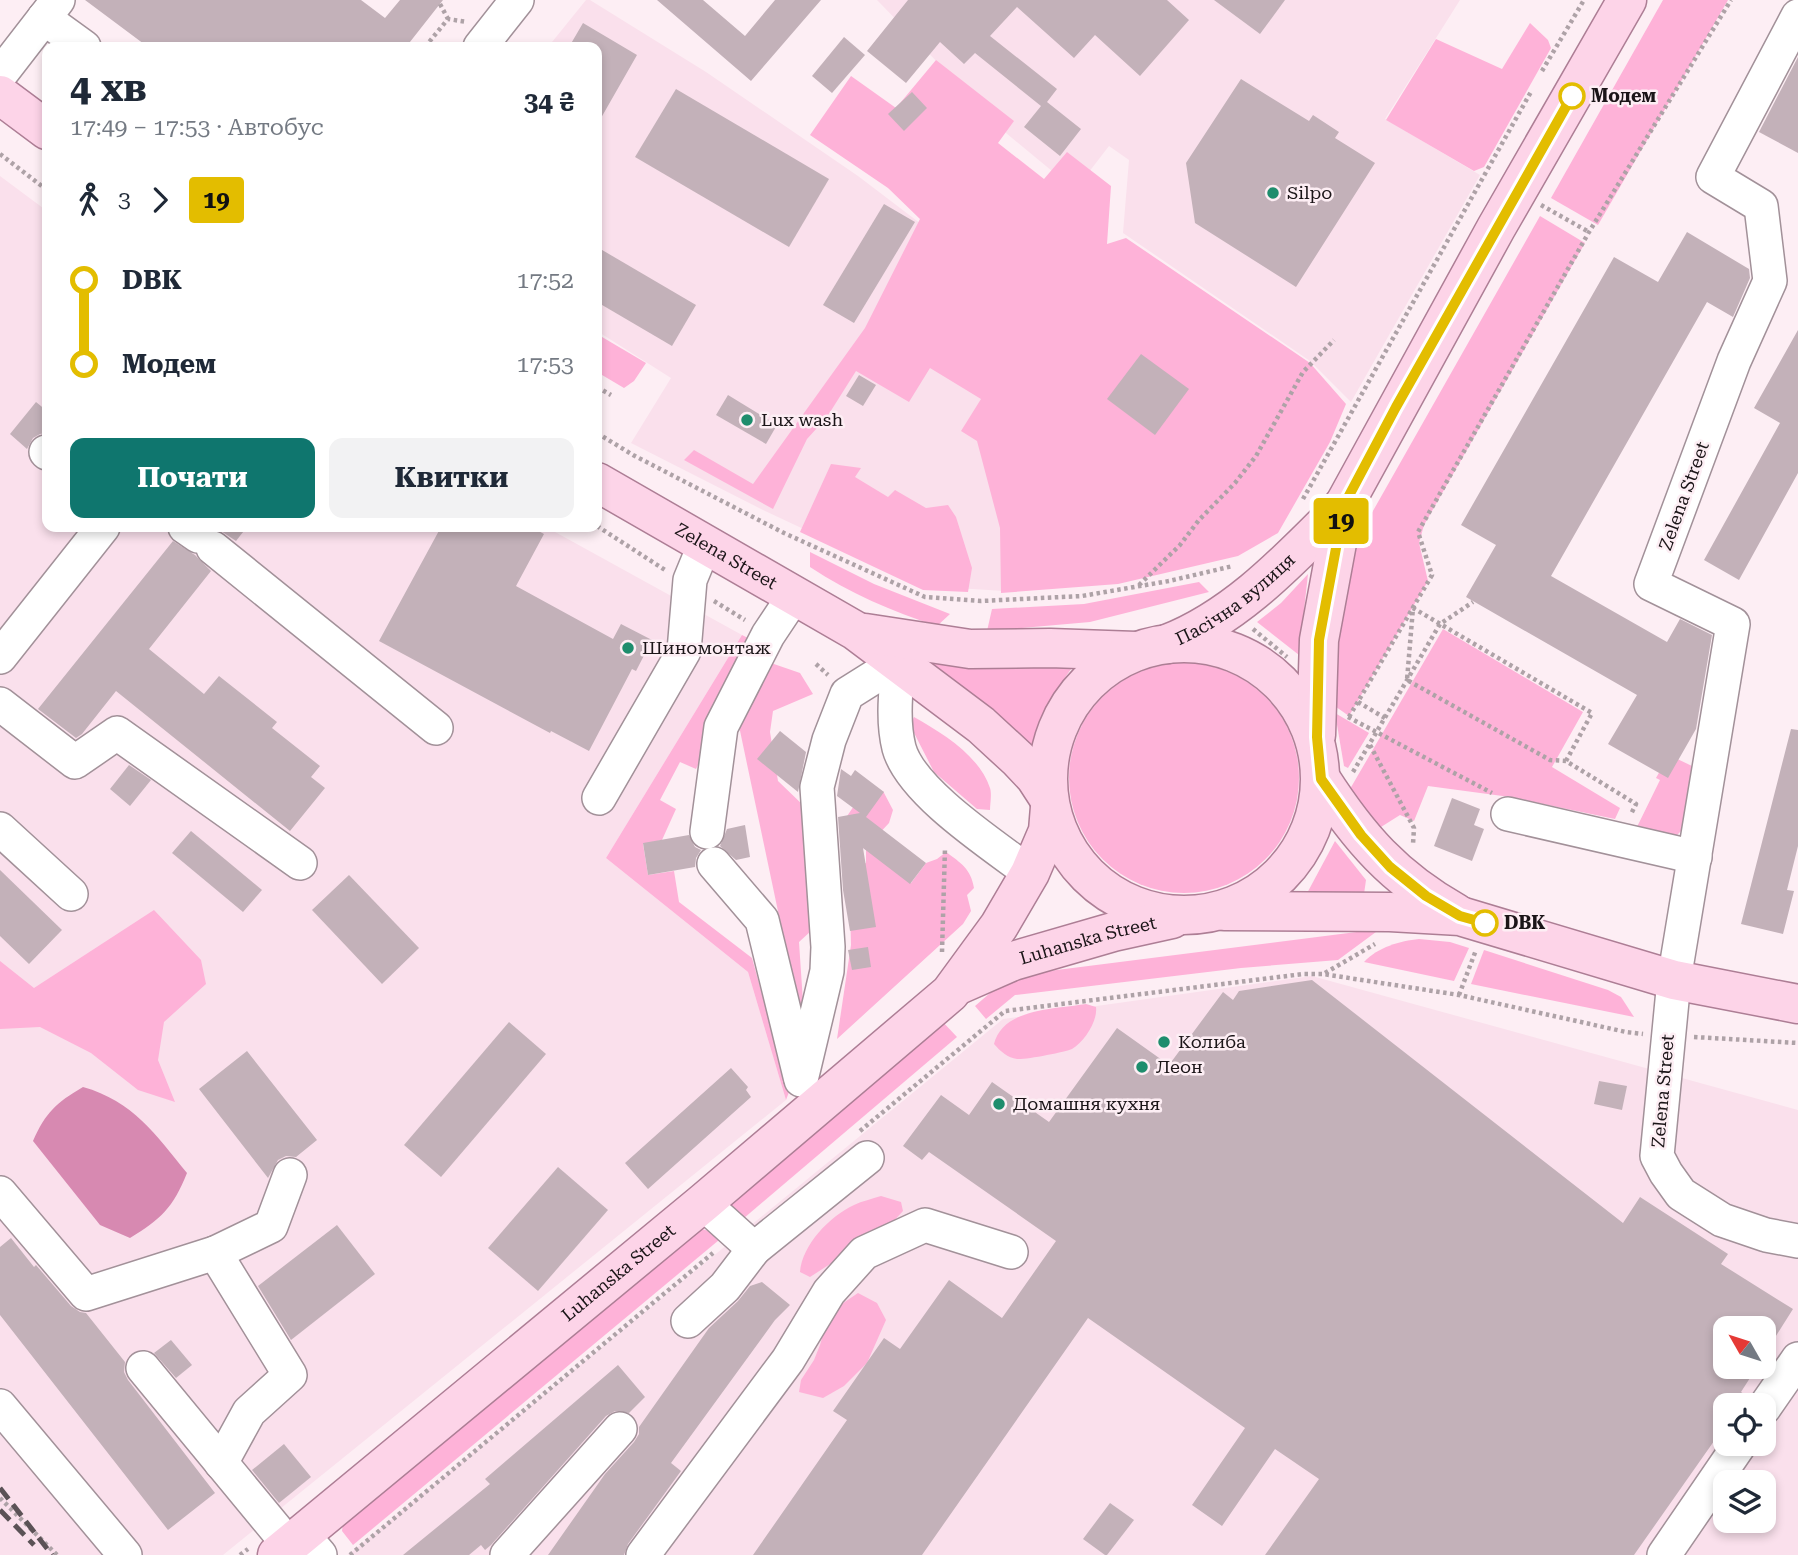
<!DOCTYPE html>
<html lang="uk">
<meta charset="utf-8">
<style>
:root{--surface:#fff;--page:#f2f2f3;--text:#1f2937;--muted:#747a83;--accent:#0f766e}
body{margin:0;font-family:"Roboto Serif",serif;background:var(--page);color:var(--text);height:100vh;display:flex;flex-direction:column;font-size:26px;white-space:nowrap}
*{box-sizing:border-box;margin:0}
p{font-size:23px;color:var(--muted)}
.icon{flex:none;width:38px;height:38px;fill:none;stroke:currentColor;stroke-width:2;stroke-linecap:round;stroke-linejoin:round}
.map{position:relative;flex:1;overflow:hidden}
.side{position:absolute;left:42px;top:42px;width:560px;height:490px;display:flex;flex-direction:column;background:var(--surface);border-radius:14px;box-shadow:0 4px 10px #0003}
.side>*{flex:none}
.badge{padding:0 14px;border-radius:5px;font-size:24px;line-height:46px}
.needle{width:46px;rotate:309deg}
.tools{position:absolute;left:1713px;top:1316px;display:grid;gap:14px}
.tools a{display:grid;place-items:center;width:63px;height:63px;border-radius:14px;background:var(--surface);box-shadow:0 4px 10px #0003;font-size:35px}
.map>.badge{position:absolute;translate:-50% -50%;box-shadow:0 0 0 4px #fff}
.legs{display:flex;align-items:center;gap:10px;height:77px;padding:0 28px;font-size:23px}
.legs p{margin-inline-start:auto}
.headline{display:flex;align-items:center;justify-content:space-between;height:119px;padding:0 28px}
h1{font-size:38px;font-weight:700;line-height:52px}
.cta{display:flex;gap:14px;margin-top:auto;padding:14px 28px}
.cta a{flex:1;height:80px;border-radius:14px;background:var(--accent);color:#fff;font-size:28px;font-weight:700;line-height:80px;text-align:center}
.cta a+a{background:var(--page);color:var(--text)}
ul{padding:0 28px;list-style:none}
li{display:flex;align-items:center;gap:24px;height:84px;font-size:26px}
li i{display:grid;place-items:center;width:10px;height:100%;margin:0 9px;background:currentColor}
li i::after{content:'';width:18px;height:18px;margin:-9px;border:5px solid;border-radius:50%;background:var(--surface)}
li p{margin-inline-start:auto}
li:first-child i{background:linear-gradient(#0000 50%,currentColor 0)}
li:last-child i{background:linear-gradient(currentColor 50%,#0000 0)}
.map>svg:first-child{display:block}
</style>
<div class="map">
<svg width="1798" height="1555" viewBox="0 0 1798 1555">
<rect width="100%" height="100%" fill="#fdeef4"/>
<g fill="#fae0ec" fill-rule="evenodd">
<path d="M 586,0 L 590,0 L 706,72 L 858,176 L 929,230 L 983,395 L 1027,544 L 1004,591 L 925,586 L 763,510 L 631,443 L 671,378 L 597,331 L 597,47 L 548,47 Z"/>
<path d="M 877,0 L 1460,0 L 1385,119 L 1480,175 L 1351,402 L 1310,361 L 1123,233 L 1129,160 L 1109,146 L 1075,190 L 1006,133 Z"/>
<path d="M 0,176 L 47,211 L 47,527 L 546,527 L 742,635 L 606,858 L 748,972 L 786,1100 L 223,1555 L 0,1555 Z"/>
<path d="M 1312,976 L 1798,1110 L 1798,1555 L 348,1555 L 1003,1019 ZM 1726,1328 L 1764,1328 L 1764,1367 L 1726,1367 ZM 1726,1405 L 1764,1405 L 1764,1444 L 1726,1444 ZM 1726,1482 L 1764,1482 L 1764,1521 L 1726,1521 Z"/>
</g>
<g fill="#feb2d8">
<path d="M 1663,0 L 1728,0 L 1598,225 L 1551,198 Z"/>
<path d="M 1530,23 L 1548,40 L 1551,48 L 1484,167 L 1474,171 L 1386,120 L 1436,39 L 1502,69 Z"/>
<path d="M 936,60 L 1014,121 L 998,143 L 1044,179 L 1067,152 L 1111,186 L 1107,244 L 1126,238 L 1310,363 L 1346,404 L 1330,442 L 1278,533 L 1238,556 L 1118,584 L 1001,593 L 1000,528 L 977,441 L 961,431 L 981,399 L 930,368 L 909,402 L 856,371 L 827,417 L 807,439 L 773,509 L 684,460 L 694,450 L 753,484 L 865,328 L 920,219 L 888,188 L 810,135 L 851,76 L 896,108 Z"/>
<path d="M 1540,216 L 1585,243 L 1424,525 L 1419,543 L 1428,581 L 1349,716 L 1329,702 L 1346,568 L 1365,525 Z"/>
<path d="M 597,334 L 646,363 L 634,381 L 624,388 L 597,372 Z"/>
<path d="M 831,464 L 861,468 L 855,477 L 888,497 L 895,490 L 926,508 L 948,505 L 956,517 L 972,568 L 968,592 L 923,590 L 800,532 Z"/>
<path d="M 810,552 L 874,584 L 950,614 L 937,626 C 891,611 851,594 810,567 Z"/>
<path d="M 1308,574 L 1299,655 L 1257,622 L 1281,603 Z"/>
<path d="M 1199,582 L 1209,592 L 1090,622 L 987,631 L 992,609 L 1084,604 Z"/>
<path d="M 1443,629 L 1583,712 L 1552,767 L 1620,808 L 1615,819 L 1510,797 L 1428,786 L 1414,821 L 1400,815 L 1381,827 L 1388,846 L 1350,789 Z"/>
<path d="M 742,635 L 750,639 L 706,750 L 696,769 L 680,762 L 660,800 L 676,809 L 662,840 L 643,844 L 648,875 L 674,871 L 679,902 L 752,958 L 789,1092 L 786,1100 L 748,972 L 606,858 Z"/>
<path d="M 924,659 L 1074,665 C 1052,695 1043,714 1032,750 C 998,713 965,688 924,659 Z"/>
<path d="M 771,663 L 800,673 L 813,694 L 773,711 L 770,732 L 778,781 L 805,807 L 811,931 L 799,942 L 804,1017 L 799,1011 L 739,726 Z"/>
<circle cx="1184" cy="778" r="115"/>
<path d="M 1335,713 L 1369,733 L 1348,768 L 1344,766 Z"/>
<path d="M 914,717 C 942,733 979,755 990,788 C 992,794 990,804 990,810 L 977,809 L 934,772 L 910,725 Z"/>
<path d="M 1669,755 L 1692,766 L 1696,775 L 1685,827 L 1676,836 L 1635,831 L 1660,780 L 1656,778 Z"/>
<path d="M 868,791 L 883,791 L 893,810 L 889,823 L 875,838 L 893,870 L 911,883 L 926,863 L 937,859 L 946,852 C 961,863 971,869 974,888 L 967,895 L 971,911 L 963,924 L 837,1039 L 851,945 L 849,868 L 866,863 L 866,850 L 853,841 L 843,822 L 858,800 Z"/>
<path d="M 1335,841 L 1366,880 L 1364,894 L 1305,897 Z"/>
<path d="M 154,910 L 201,960 L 206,984 L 164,1022 L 158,1060 L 175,1102 L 138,1090 L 91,1053 L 40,1027 L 0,1029 L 0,961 L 34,988 Z"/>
<path d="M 1380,929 L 1338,960 L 1241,968 L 1015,995 L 986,1019 L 975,1006 L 997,987 L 1033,973 Z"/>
<path d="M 1419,939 L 1450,942 L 1469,948 L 1454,981 L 1364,962 C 1378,947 1400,941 1419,939 Z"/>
<path d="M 1484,950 L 1608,990 L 1621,997 L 1634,1017 L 1471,984 Z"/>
<path d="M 1086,1004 L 1096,1007 C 1098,1021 1084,1042 1072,1049 C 1066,1052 1024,1060 1017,1059 C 1008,1058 1000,1051 994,1044 C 1003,1008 1056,1009 1086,1004 Z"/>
<path d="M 941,1020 L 957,1037 L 737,1224 L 730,1207 L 733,1196 Z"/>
<path d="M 881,1196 L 901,1202 L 903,1211 L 889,1226 L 810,1277 L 800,1272 C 802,1245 830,1216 854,1205 C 862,1201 872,1199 881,1196 Z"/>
<path d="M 702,1229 L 712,1232 L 719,1240 L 353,1545 L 342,1531 L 343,1523 L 690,1231 Z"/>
<path d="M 858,1293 L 877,1303 L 886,1320 L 867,1363 L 844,1386 L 823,1398 L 799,1392 L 801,1380 L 814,1360 L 820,1345 L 830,1312 Z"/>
</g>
<path fill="#d789b1" d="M 83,1087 C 133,1101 156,1135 187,1173 C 173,1208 161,1219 130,1238 L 100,1225 L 33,1141 C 46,1112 56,1103 83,1087 Z"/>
<g fill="#c3b1b9">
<path d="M 85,0 L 361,0 L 385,18 L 400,0 L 443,0 L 406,47 L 148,47 Z"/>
<path d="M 657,0 L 703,0 L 745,36 L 775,0 L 821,0 L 751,81 Z"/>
<path d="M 908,0 L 1167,0 L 1189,20 L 1140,76 L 1095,35 L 1074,58 L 1017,7 L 990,36 L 1057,89 L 1047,102 L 1081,129 L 1060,156 L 1024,127 L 1041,106 L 975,53 L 964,64 L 940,42 L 906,83 L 867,51 Z"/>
<path d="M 1214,0 L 1285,0 L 1260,34 Z"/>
<path d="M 583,23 L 637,55 L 597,125 L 597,47 L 569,47 Z"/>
<path d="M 844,37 L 865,55 L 832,93 L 812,76 Z"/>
<path d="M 1798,57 L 1798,153 L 1759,132 Z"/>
<path d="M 1241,79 L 1309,121 L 1313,115 L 1339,132 L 1335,138 L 1375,163 L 1296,287 L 1195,223 L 1186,163 Z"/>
<path d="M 676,89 L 829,179 L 789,247 L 635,157 Z"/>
<path d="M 912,92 L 927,108 L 904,131 L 888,114 Z"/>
<path d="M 884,204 L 915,222 L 854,323 L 823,305 Z"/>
<path d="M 1687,232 L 1749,269 L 1750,278 L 1733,317 L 1707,302 L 1551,576 L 1667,642 L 1680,619 L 1712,635 L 1696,729 L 1668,778 L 1608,744 L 1637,695 L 1466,597 L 1496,545 L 1461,525 L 1614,257 L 1658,282 Z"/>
<path d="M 597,247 L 696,305 L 672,346 L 597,302 Z"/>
<path d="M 1798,330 L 1798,473 L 1739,580 L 1704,560 L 1780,423 L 1754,408 Z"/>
<path d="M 1141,354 L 1189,389 L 1155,435 L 1107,399 Z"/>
<path d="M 859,375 L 876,385 L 863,406 L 846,396 Z"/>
<path d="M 728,395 L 777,425 L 766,444 L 716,415 Z"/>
<path d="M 36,402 L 47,411 L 47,433 L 40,434 L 33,438 L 27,449 L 10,434 Z"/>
<path d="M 215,527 L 247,527 L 236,541 Z"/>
<path d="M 441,527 L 531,527 L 544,534 L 516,586 L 613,639 L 621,624 L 652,640 L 636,671 L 632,669 L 589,751 L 551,731 L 550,733 L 379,641 Z"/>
<path d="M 173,541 L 195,555 L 211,571 L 149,649 L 204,694 L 219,676 L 277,722 L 272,728 L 320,766 L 311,777 L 325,788 L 290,831 L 116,691 L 82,734 L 76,738 L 38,709 Z"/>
<path d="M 1791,729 L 1798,730 L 1798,846 L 1787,890 L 1794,891 L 1783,934 L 1741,924 Z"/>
<path d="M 780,731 L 806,752 L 798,792 L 757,759 Z"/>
<path d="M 129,765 L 151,780 L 130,806 L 110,789 Z"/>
<path d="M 841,769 L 851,776 L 855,770 L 884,792 L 866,817 L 926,863 L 910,884 L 863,848 L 876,927 L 850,931 L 843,890 L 838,817 L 860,813 L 837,796 Z"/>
<path d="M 1452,798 L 1480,809 L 1474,825 L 1484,829 L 1472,861 L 1434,846 Z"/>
<path d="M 745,825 L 750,857 L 736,860 L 720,846 L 727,829 Z"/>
<path d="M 191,831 L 262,890 L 243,912 L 172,853 Z"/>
<path d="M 689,835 L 695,847 L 701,850 L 696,858 L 695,867 L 648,875 L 643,843 Z"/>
<path d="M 0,870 L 62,930 L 29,964 L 0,936 Z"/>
<path d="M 349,875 L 419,948 L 382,984 L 312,910 Z"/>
<path d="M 868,947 L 871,967 L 852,970 L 848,950 Z"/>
<path d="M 1312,980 L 1623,1223 L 1640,1197 L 1728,1254 L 1721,1264 L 1793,1309 L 1764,1355 L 1764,1328 L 1726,1328 L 1726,1367 L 1757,1367 L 1741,1392 L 1748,1397 L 1745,1405 L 1726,1405 L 1726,1424 L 1634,1555 L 1265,1555 L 1319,1479 L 1275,1449 L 1222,1526 L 1192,1505 L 1245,1428 L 1088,1318 L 922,1555 L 753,1555 L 847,1420 L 833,1411 L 884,1338 L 900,1349 L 949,1280 L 1002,1318 L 1056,1241 L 929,1152 L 922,1160 L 903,1146 L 941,1095 L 969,1115 L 992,1082 L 1049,1122 L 1117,1028 L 1169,1065 L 1223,992 L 1233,1000 L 1239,991 Z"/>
<path d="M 509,1022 L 546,1054 L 441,1177 L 404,1145 Z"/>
<path d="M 247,1051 L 317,1140 L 296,1157 L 286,1156 L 278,1160 L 268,1178 L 199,1089 Z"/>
<path d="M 731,1068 L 748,1087 L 746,1090 L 751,1097 L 648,1189 L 625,1163 Z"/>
<path d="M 1599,1081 L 1627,1086 L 1622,1110 L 1594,1104 Z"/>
<path d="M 558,1167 L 608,1210 L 538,1291 L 488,1248 Z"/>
<path d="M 337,1225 L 375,1274 L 291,1340 L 258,1286 Z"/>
<path d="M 11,1238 L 34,1267 L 36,1265 L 71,1306 L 80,1312 L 86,1313 L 125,1362 L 124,1372 L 128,1380 L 215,1493 L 168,1530 L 0,1315 L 0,1247 Z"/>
<path d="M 762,1282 L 790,1305 L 775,1320 L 671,1463 L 681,1471 L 628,1544 L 624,1555 L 548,1555 L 605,1474 L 634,1442 L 639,1434 L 639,1427 L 709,1328 L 738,1301 L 750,1286 Z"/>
<path d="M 171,1340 L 192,1365 L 176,1378 L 154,1353 Z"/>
<path d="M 618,1365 L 645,1397 L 629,1413 L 615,1411 L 606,1416 L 491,1545 L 485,1550 L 481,1545 L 469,1555 L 403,1555 L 490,1484 L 485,1479 Z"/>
<path d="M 284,1444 L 311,1477 L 279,1503 L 252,1470 Z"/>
<path d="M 1110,1503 L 1134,1520 L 1107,1555 L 1105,1555 L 1083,1539 Z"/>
</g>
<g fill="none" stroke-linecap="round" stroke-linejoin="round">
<defs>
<g id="minor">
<path d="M 1798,16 L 1713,177 L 1761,206 L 1770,281 L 1734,361 L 1651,584 L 1733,624 L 1674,980 L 1657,1156 L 1666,1173 L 1681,1194 L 1722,1220 L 1766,1235 L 1798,1241"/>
<path d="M 44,18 L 84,47"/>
<path d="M 480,47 L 517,0"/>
<path d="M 0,75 L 58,0"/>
<path d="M 46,452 L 47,453"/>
<path d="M 185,527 L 198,536"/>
<path d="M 213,548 L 436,728"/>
<path d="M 0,657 L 103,527"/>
<path d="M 898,662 C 896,690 892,720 899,748 C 911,792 993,845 1030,873"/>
<path d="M 0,704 L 75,762 L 117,733 L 300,863"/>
<path d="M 599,798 L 684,651 L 690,580 L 704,546"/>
<path d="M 1508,814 L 1695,857"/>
<path d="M 0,829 L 71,894"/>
<path d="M 707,832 L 721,727 L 768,635 L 794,596"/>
<path d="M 714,864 L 762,920 L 800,1076"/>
<path d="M 801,1080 L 827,971 L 828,947 L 817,787 L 829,740 L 847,694 L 898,662"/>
<path d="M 0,1193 L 86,1294 L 215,1253 L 290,1375 L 249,1412 L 221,1463"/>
<path d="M 703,1203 L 754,1249 L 867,1158"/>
<path d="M 215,1253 L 271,1226 L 290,1175"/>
<path d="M 688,1321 L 725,1287 L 754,1249"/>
<path d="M 143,1368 L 289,1545"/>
<path d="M 0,1406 L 125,1555"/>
<path d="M 1764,1408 L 1798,1359"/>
<path d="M 302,1534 L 320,1555"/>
<path d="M 507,1555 L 620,1429"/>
<path d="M 643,1555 L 788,1360 L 829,1292 L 864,1253 L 925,1225 L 1011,1252"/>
<path d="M 1664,1555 L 1740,1444"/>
</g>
<g id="major">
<path d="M 0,95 L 47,130"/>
<path id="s1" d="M 597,482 L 856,631 L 981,725 L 1018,759 L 1035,777 L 1048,797"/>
<path d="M 865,633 L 970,649 L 1050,648 L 1136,651"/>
<circle cx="1184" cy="779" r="136"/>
<path id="s2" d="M 1167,644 C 1237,617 1291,558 1344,505"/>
<path d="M 1316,735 L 1319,640 L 1344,505 L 1496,228 L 1627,0"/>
<path d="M 1321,779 C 1359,838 1394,878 1456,913"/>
<path d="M 1224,911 L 1390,912 L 1460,916 L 1674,980 L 1798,1004"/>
<path id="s3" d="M 956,986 L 1013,961 L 1113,932 L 1172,919"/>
<path id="s4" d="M 277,1555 L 703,1203 L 950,993 L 999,926 L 1030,873 L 1048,831 L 1050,807"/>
</g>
</defs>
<use href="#minor" stroke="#a29199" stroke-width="36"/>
<use href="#major" stroke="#ad7e95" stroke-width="41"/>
<g stroke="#aea2a7" stroke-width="4.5" stroke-dasharray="3.5 3.5" stroke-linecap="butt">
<path d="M 440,4 L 448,19"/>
<path d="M 425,47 L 448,19 L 467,22"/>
<path d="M 1542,71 L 1584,0"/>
<path d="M 0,154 L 47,190"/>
<path d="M 1541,205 L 1589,232"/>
<path d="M 597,387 L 611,395"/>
<path d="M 597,433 L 633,455 L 784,533 L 925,597 L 981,601 L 1082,596 L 1169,581 L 1233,566"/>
<path d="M 1303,499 L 1532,90"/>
<path d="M 597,526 L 665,570"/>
<path d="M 1139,585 L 1180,545 L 1199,520 L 1235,483 L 1256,456 L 1303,372 L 1334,340"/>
<path d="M 714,601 L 745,620"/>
<path d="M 1253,629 L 1287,657"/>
<path d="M 816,664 L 828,675"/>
<path d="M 1358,702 L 1385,718"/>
<path d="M 1348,717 L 1492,793"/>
<path d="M 1349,717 L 1432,575 L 1418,532 L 1589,232 L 1731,0"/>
<path d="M 1370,745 L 1414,828 L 1413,844"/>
<path d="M 1566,761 L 1592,713 L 1413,608 L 1407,680 L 1550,760 L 1566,761 L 1636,804 L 1631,814"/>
<path d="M 1353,772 L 1440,624 L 1473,602"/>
<path d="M 942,952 L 945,848"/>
<path d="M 1325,973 L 1375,944"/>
<path d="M 1459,995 L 1476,950"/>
<path d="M 1694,1037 L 1798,1043"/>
<path d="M 860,1131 L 1005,1011 L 1303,974 L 1323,974 L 1459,995 L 1626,1032 L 1643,1034"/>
<path d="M 0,1498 L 57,1555"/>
<path d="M 240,1555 L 248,1549"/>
<path d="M 350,1555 L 713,1253"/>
</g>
<use href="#minor" stroke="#fff" stroke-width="33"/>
<use href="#major" stroke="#fdd4e8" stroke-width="38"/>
<g stroke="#5b5256" stroke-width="5" stroke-dasharray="14 7" stroke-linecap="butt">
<path d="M 0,1488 L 52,1555"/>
<path d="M 0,1510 L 34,1545"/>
</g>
</g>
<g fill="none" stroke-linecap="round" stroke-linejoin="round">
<defs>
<path id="line-1" d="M 1485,923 L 1460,916 L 1426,896 L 1390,867 L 1361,835 L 1321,779 L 1317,737 L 1319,640 L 1344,505 L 1396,407 L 1572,96"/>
</defs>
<use href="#line-1" stroke="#fff" stroke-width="16"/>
<use href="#line-1" stroke="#e3bd00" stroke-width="10"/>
</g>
<g fill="#fff" stroke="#e3bd00" stroke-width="3.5">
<circle cx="1572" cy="96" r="12"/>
<circle cx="1485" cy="923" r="12"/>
</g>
<g fill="#1e8d6d" stroke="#fdeef4" stroke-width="2.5">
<circle cx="1273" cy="193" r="7"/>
<circle cx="747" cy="420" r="7"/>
<circle cx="628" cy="648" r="7"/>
<circle cx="1164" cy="1042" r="7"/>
<circle cx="1142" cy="1067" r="7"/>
<circle cx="999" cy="1104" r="7"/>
</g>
<g text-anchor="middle" stroke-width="5" stroke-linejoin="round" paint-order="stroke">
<g font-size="18" font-weight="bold" fill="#1b1518" stroke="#fdeef4" text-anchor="start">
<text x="1591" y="102">Модем</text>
<text x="1504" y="929">DBK</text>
</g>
<g font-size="18" fill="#1b1518" stroke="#fdeef4" text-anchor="start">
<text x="1287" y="199">Silpo</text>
<text x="761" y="426">Lux wash</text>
<text x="642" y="654">Шиномонтаж</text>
<text x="1178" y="1048">Колиба</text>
<text x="1156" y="1073">Леон</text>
<text x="1013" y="1110">Домашня кухня</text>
</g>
<g font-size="18" fill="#1b1518" stroke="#fdeef4">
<text transform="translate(1684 496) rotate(-70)" y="6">Zelena Street</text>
<text dy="6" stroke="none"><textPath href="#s1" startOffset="149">Zelena Street</textPath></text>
<text dy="6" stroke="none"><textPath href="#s2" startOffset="82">Пасічна вулиця</textPath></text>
<text dy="6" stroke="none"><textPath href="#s3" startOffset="140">Luhanska Street</textPath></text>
<text transform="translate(1663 1091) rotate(-85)" y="6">Zelena Street</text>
<text dy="6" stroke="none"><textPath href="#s4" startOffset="443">Luhanska Street</textPath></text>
</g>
</g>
</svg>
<div class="tools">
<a><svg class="needle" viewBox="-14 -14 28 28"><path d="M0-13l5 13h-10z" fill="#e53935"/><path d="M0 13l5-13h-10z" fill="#747a83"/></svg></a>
<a><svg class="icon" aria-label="locate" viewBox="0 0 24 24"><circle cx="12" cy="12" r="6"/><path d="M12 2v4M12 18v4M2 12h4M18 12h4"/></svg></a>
<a><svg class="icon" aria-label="layers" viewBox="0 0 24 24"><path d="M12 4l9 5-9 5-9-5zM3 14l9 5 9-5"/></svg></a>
</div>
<b class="badge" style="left:1341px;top:521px;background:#e3bd00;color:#111">19</b>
<section class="side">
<div class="headline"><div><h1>4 хв</h1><p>17:49 – 17:53 · Автобус</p></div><b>34 ₴</b></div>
<div class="legs"><svg class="icon" aria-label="walk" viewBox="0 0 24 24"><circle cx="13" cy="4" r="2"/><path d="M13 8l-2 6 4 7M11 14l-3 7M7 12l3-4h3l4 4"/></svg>3<svg class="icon" aria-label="forward" viewBox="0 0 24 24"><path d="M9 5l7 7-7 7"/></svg><b class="badge" style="background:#e3bd00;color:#111">19</b></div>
<ul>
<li><i style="color:#e3bd00"></i><b>DBK</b><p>17:52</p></li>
<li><i style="color:#e3bd00"></i><b>Модем</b><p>17:53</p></li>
</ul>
<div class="cta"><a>Почати</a><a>Квитки</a></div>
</section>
</div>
